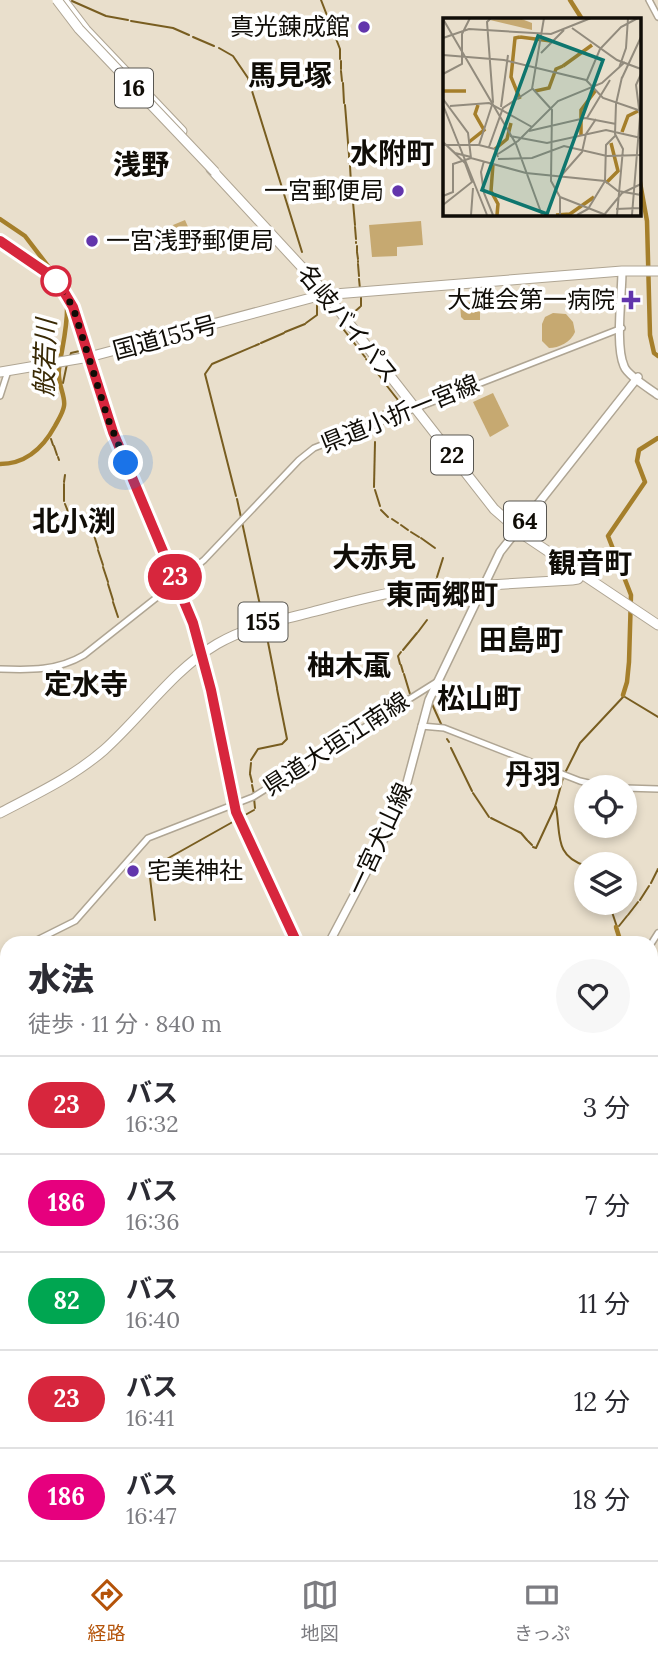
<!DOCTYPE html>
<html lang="ja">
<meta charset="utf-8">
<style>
:root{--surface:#fff;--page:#f7f7f7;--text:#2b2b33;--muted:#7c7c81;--line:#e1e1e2;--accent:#b45309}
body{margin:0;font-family:Lora,"Noto Sans JP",serif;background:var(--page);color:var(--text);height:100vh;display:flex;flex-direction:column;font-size:26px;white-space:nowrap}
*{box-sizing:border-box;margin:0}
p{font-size:23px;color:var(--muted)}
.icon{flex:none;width:38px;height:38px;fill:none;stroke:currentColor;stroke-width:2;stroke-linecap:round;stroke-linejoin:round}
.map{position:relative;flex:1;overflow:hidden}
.side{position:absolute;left:0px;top:936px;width:658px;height:625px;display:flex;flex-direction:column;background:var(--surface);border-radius:21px 21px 0 0;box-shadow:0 4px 10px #0003}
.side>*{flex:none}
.badge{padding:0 14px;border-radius:23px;font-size:24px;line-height:46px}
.controls{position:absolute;left:574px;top:775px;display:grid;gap:14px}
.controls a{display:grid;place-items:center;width:63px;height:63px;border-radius:50%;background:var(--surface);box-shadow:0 4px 10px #0003;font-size:35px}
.you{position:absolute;width:35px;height:35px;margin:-18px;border:5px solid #fff;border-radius:50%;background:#1a73e8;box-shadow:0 0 0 10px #1a73e833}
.map>.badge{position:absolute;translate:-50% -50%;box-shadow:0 0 0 4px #fff}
.round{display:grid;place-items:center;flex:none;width:74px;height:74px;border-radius:37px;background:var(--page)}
.head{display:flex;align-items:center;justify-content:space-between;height:119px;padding:0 28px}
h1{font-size:33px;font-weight:800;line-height:52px}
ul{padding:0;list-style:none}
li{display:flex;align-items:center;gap:21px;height:98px;padding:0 28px;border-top:2px solid var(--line)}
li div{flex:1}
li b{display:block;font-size:26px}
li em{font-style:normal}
li .badge{min-width:77px;font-weight:700;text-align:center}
.tabs{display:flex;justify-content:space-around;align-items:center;height:98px;border-top:2px solid var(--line);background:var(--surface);font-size:19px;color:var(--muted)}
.tabs a{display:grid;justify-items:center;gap:4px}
.tabs .on{color:var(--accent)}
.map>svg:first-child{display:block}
</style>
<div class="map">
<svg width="658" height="1560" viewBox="0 0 658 1560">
<rect width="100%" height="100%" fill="#e9dfcc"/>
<g fill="#c6a971">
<path d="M 185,220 L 189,229 L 200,227 L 205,239 L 193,246 L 189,241 L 183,244 L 173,225 Z"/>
<path d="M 421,221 L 423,245 L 397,247 L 397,256 L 372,257 L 369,225 Z"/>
<path d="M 480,302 L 480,320 L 464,320 L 461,317 L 460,303 Z"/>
<path d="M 553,313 L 566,314 L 573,322 L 575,332 C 571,342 559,348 549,348 L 542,341 L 542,324 L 545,317 Z"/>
<path d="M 493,393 L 509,426 L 490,437 L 473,402 Z"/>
</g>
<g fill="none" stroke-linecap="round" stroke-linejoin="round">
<g stroke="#785d20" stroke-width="2">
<path d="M 321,0 L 340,49 L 340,59"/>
<path d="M 72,1 L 106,16 L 128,20"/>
<path d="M 131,21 L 173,28 L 189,35"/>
<path d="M 193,37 L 214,46"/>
<path d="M 219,48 L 233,56 L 248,78 L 302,252"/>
<path d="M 341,61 L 341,69"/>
<path d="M 341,71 L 342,81"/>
<path d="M 343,83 L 344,103"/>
<path d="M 345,105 L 349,155"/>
<path d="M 349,156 L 349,163"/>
<path d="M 350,166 L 352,200"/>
<path d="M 353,202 L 355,225"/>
<path d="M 355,227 L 356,239"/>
<path d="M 356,242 L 356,243"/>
<path d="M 357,246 L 357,251"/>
<path d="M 357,252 L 358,259"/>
<path d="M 358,261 L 358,262"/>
<path d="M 358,264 L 359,276"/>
<path d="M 359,279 L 360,289"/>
<path d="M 311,282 L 314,294"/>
<path d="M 361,297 L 361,306"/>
<path d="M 352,314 L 360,307"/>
<path d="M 342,321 L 340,324 L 343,328"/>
<path d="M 306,323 L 317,315 L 317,302"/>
<path d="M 344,330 L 365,357"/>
<path d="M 285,332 L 305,324"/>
<path d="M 261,343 L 284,333"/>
<path d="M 70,356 L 71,353 L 84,350"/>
<path d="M 366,359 L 386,384"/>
<path d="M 63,383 L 67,364"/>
<path d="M 387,386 L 398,400 L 395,405"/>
<path d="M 379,420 L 379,414 L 394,406"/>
<path d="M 51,439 L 53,445"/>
<path d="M 54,446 L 57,455"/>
<path d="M 58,457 L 59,460"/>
<path d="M 64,482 L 65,475"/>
<path d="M 374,487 L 375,442"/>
<path d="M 375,490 L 380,506"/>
<path d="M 236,496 L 205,374 L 212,364 L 259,344"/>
<path d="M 237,499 L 263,619"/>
<path d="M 64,501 L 64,484"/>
<path d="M 65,504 L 69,514 L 74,518"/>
<path d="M 381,510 L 388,517"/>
<path d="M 76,519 L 92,531"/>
<path d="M 392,519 L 398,523"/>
<path d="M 401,525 L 408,530"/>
<path d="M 93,532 L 98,548"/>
<path d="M 411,532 L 419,537"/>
<path d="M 421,538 L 435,548"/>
<path d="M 98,550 L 103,565"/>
<path d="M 103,567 L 108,582"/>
<path d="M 437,577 L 443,558"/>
<path d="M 435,583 L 436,579"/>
<path d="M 108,584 L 113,600"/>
<path d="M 113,602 L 118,617"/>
<path d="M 265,627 L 277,688"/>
<path d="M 418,632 L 427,620"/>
<path d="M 403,650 L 417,633"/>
<path d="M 400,664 L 398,656 L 401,652"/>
<path d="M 401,665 L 403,672"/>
<path d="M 404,674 L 410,694"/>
<path d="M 625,697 L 658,717"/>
<path d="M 432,704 L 442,726"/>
<path d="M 447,739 L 449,742"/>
<path d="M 451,748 L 472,791"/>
<path d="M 251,760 L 258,749 L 282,744 L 287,739 L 277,689"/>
<path d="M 250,773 L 251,763"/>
<path d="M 565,773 L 580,743 L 624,696"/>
<path d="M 250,774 L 252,782"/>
<path d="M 252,785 L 254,794"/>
<path d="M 473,793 L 489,817"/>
<path d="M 254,798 L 255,808"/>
<path d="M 556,807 C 561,835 554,856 586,866"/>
<path d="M 491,818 L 521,833 L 527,840"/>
<path d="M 528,841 L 532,845"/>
<path d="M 533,847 L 536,848 L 555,807 L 563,778"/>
<path d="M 651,883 L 658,869"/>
<path d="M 640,900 L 649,886"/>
<path d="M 609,903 L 617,927"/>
<path d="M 628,915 L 638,902"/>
<path d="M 155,920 L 149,869 L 254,810"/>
<path d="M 619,926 L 627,916"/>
<path d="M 657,1235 L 658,1234"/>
<path d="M 656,1236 L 657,1242"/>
</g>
<g stroke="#a57f2b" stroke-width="4.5">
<path d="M 570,0 L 582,19"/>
<path d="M 639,177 L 647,221 L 650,335 L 654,353 L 658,356"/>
<path d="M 0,219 L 25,236 L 64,287"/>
<path d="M 0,464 C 26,464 43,448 55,426 C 58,420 63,413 64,406 C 66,396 57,384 59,369 C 62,347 68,326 67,304"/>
<path d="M 623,695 L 627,682 L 629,662 L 631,595 L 608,536 L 645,482 L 637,461 L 639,450 L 658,438"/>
<path d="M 616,927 L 621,943"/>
<path d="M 0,965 L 2,993 L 7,1002"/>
<path d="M 651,979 L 658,982"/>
<path d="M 0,1158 L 7,1132"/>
<path d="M 651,1502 L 658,1501"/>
<path d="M 195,1560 L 202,1554"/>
<path d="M 522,1560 L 539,1554"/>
</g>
<defs>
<g id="secondary">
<path d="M 649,0 L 658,17"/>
<path d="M 0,241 L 47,273 L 61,287 L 73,307 L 113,432 L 193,623 L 217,715 L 233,805 L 297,943"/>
<path d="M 0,396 L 8,371"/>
<path d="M 0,669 C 30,670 57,671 84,655 L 204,560 L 299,460 L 314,448 L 622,328"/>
<path d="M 421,726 L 444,728 L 580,781 L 610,788"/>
<path d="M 625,788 L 658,789"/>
<path d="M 31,943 L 75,921 L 148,838 L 253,797 L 438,681"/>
<path d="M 651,944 L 658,933"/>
<path d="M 0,963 L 7,959"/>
<path d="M 651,1266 L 658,1265"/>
<path d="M 64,1554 L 64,1560"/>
<path d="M 610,1554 L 613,1560"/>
<path d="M 485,1560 L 488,1554"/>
</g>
<g id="primary">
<path d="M 622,271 C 622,295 615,346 624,366 C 627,375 650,389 658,395"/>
<path d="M 329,943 L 387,833 L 405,790 L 429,700 L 500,552 L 638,377"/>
<path d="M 0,1297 L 7,1292"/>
</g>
<g id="highway">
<path d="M 63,0 L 86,30 L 182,131"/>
<path d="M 211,169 L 323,290 L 494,509 L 525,536 L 658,625"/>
<path d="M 0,372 L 89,357 L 322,295 L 622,271 L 658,271"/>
<path d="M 0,813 C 36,794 73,777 104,750 C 142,716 173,670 217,644 C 246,627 280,620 312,612 C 343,604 374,595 406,590 L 572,580 L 578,579 L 583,572"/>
</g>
</defs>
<use href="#secondary" stroke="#afa593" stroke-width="8"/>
<use href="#primary" stroke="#afa593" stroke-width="10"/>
<use href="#highway" stroke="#afa593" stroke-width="11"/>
<use href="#secondary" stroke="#fff" stroke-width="5"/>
<use href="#primary" stroke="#fff" stroke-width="7"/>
<use href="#highway" stroke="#fff" stroke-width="9"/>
<defs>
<path id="highway-bridge" d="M 57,0 L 79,29 L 215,172"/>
</defs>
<use href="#highway-bridge" stroke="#afa593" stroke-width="11" stroke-linecap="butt"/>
<use href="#highway-bridge" stroke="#fff" stroke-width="9"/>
</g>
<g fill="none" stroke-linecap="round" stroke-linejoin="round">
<defs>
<path id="line" d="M 0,241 L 47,273 L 61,287 L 73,307 L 113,432 L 193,623 L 211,690 L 236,812 L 297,943"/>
</defs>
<use href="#line" stroke="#fff" stroke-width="16"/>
<use href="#line" stroke="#d7263d" stroke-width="10"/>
<path stroke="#100d07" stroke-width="7" stroke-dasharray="0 12.6" d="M 56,281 L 73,307 L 108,419 L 126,463"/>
</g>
<g fill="#6235ac" stroke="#fff" stroke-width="2.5">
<circle cx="364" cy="27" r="7"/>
<circle cx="398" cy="191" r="7"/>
<circle cx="92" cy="241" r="7"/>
<path d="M627.5 289.5h7v7h7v7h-7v7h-7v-7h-7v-7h7z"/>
<circle cx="133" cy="871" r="7"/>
</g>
<circle fill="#fff" stroke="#d7263d" stroke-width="3.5" cx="56" cy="281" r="14"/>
<g text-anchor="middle" stroke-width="7" stroke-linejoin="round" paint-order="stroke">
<g fill="#fff" stroke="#585651" stroke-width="2">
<rect x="115" y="68.5" width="38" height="39" rx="5"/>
<rect x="431" y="435.5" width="42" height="39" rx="5"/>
<rect x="504" y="501.5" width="42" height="39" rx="5"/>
<rect x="238.5" y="602.5" width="49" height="39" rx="5"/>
</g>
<g font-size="23" font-weight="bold" fill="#100d07">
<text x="134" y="96">16</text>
<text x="452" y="463">22</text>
<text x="525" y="529">64</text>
<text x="263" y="630">155</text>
</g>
<g font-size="24" fill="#100d07" stroke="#fff" text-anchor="end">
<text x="350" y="35">真光錬成館</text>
<text x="384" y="199">一宮郵便局</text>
<text x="106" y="249" text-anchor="start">一宮浅野郵便局</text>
<text x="615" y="308">大雄会第一病院</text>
<text x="147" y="879" text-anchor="start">宅美神社</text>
</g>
<g font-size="24" fill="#100d07" stroke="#fff">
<text transform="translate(348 324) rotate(51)" y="8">名岐バイパス</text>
<text transform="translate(165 338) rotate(-15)" y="8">国道155号</text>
<text transform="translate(400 414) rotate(-22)" y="8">県道小折一宮線</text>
<text transform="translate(336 744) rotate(-33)" y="8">県道大垣江南線</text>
<text transform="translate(380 839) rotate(-65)" y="8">一宮犬山線</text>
</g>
<g font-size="26" font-style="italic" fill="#392904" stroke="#fff">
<text transform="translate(45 358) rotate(-88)" y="9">般若川</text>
</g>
<g font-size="28" font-weight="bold" fill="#100d07" stroke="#fff">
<text x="290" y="85">馬見塚</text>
<text x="392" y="163">水附町</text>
<text x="141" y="174">浅野</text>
<text x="74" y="531">北小渕</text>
<text x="374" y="567">大赤見</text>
<text x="590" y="573">観音町</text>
<text x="442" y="604">東両郷町</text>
<text x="521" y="650">田島町</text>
<text x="349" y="675">柚木颪</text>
<text x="86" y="694">定水寺</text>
<text x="479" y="708">松山町</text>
<text x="533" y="784">丹羽</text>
</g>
</g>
<g transform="translate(443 18)">
<rect width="198" height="198" fill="#e9dfcc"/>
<path d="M 76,0 L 89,5 L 89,12 L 47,2 Z" fill="#c6a971"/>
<path fill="none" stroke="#a57f2b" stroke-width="3.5" d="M 77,19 L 108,23M 120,48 L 149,27M 0,73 L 23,73M 92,73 L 106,70 L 113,51 L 120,48M 77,81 L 68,59 L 72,20 L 77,19M 179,114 L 185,98 L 195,93M 138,118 L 138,92 L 153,72M 26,124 L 41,112 L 32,96 L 35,87M 52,131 L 64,121 L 68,105M 50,146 L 48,173 L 55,186 L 54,197M 163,165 L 175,153 L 168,125M 113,197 L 127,196 L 151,179"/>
<path fill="none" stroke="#928b7d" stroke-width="2" d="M 0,1 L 73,126 L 99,197M 129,10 L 174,42 L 198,51M 0,20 L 26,11 L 108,16 L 148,0M 98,35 L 121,12M 0,37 L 61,42 L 143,62 L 160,80 L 198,93M 176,50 L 183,30 L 185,0M 0,56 L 19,46 L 19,16 L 27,0M 179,60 L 198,19M 144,62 L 157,31 L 178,9 L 195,0M 89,70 L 109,92 L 108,163 L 117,179 L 117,197M 0,81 L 25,115 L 28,140M 0,87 L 44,197M 7,88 L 46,85 L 89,109M 58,89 L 65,37M 144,100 L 167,62M 86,113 L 142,100 L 173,106M 67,118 L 104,125 L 163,112 L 198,120M 0,124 L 22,145 L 29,164 L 0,187M 1,125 L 12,135 L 28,139M 0,127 L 36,127 L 52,131 L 55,139M 36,127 L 50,84 L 44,4 L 48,0M 46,129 L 60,90 L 89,71 L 101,0M 55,136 L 75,123 L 115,83 L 159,65 L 182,44M 55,141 L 89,140 L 121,128 L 164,138 L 198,137M 41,143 L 38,154 L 41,175 L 50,197M 117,159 L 139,134 L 143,116 L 153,101M 197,174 L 197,197M 0,178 L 10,174 L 10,146 L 28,140 L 83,155 L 162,163 L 175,173 L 198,177M 117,179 L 163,197M 173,191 L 197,190M 28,197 L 30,170M 134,197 L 145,191 L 162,163 L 163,127 L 173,117M 161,197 L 179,175 L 198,166M 174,197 L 180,131 L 172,116 L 173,86 L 179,59M 189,197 L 197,98 L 193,67 L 198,56"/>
<path fill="#0f766e" fill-opacity="0.15" stroke="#0f766e" stroke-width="3.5" d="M 95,18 L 160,42 L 104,196 L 39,172 Z"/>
<rect width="198" height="198" fill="none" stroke="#100d07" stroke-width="3.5"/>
</g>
</svg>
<div class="controls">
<a><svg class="icon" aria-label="locate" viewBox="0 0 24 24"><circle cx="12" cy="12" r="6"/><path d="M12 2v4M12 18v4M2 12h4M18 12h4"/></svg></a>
<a><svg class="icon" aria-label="layers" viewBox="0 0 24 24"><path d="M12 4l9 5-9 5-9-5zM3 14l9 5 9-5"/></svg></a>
</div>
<div class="you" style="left:126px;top:463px"></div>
<b class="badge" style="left:175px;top:577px;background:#d7263d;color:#fff">23</b>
<section class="side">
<div class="head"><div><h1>水法</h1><p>徒歩 · 11 分 · 840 m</p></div><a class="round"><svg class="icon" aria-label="heart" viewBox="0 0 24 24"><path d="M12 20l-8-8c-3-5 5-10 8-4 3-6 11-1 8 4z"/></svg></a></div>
<ul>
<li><span class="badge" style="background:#d7263d;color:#fff">23</span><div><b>バス</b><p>16:32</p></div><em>3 分</em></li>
<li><span class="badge" style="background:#e6007e;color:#fff">186</span><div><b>バス</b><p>16:36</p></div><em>7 分</em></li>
<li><span class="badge" style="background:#00a651;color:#fff">82</span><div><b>バス</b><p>16:40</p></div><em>11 分</em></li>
<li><span class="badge" style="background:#d7263d;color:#fff">23</span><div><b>バス</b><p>16:41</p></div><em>12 分</em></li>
<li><span class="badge" style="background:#e6007e;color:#fff">186</span><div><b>バス</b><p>16:47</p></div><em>18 分</em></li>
</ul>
</section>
</div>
<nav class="tabs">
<a class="on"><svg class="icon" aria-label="directions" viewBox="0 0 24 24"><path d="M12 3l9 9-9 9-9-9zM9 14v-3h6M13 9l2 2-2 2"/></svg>経路</a>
<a><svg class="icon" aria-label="map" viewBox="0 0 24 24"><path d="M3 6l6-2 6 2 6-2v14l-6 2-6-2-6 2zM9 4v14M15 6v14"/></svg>地図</a>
<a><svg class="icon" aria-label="tickets" viewBox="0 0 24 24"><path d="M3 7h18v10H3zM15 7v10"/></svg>きっぷ</a>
</nav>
